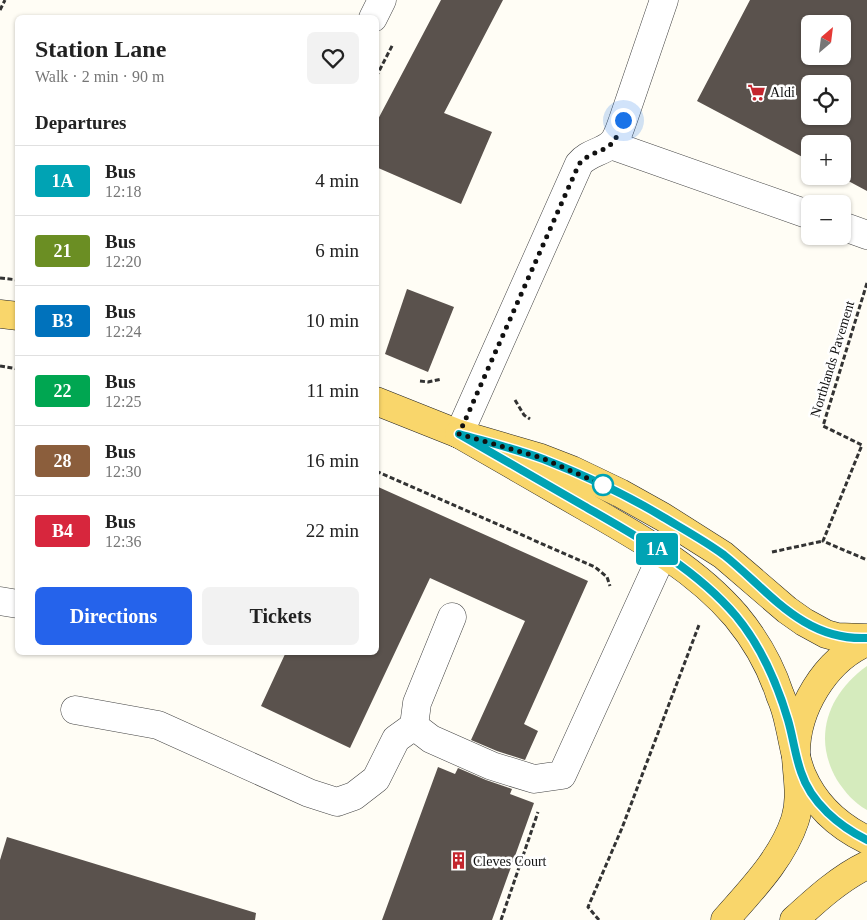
<!DOCTYPE html>
<meta charset="utf-8">
<style>
:root{--surface:#fff;--page:#f2f2f2;--text:#222;--muted:#767676;--line:#e0e0e0;--accent:#2563eb}
body{margin:0;font-family:Georgia,serif;background:var(--page);color:var(--text);height:100vh;display:flex;flex-direction:column;font-size:19px;white-space:nowrap}
*{box-sizing:border-box;margin:0}
p{font-size:16px;color:var(--muted)}
.icon{flex:none;width:28px;height:28px;fill:none;stroke:currentColor;stroke-width:2;stroke-linecap:round;stroke-linejoin:round}
.map{position:relative;flex:1;overflow:hidden}
.drawer{position:absolute;left:15px;top:15px;width:364px;height:640px;display:flex;flex-direction:column;background:var(--surface);border-radius:8px;box-shadow:0 1px 4px #0004}
.drawer>*{flex:none}
.badge{padding:0 10px;border-radius:4px;font-size:18px;line-height:32px}
.needle{width:32px;rotate:28deg}
.tools{position:absolute;left:801px;top:15px;display:grid;gap:10px}
.tools a{display:grid;place-items:center;width:50px;height:50px;border-radius:8px;background:var(--surface);box-shadow:0 1px 4px #0004;font-size:25px}
.you{position:absolute;width:25px;height:25px;margin:-12px;border:4px solid #fff;border-radius:50%;background:#1a73e8;box-shadow:0 0 0 8px #1a73e833}
.map>.badge{position:absolute;translate:-50% -50%;box-shadow:0 0 0 2px #fff}
h2{padding:0 20px;font-size:19px;line-height:45px}
.round{display:grid;place-items:center;flex:none;width:52px;height:52px;border-radius:8px;background:var(--page)}
.headline{display:flex;align-items:center;justify-content:space-between;height:85px;padding:0 20px}
h1{font-size:24px;font-weight:700;line-height:38px}
.primary-button{display:flex;gap:10px;margin-top:auto;padding:10px 20px}
.primary-button a{flex:1;height:58px;border-radius:8px;background:var(--accent);color:#fff;font-size:20px;font-weight:700;line-height:58px;text-align:center}
.primary-button a+a{background:var(--page);color:var(--text)}
ul{padding:0;list-style:none}
li{display:flex;align-items:center;gap:15px;height:70px;padding:0 20px;border-top:1px solid var(--line)}
li div{flex:1}
li b{display:block;font-size:19px}
li em{font-style:normal}
li .badge{min-width:55px;font-weight:700;text-align:center}
.map>svg:first-child{display:block}
</style>
<div class="map">
<svg width="867" height="920" viewBox="0 0 867 920">
<rect width="100%" height="100%" fill="#fffdf5"/>
<path fill="#d5ebbd" d="M 867,666 L 867,810 C 854,803 845,792 837,780 C 812,737 828,694 867,666 Z"/>
<g fill="#5a524d" fill-rule="evenodd">
<path d="M 441,0 L 503,0 L 444,113 L 492,132 L 461,204 L 376,167 L 376,123 Z"/>
<path d="M 750,0 L 867,0 L 867,191 L 839,176 L 842,176 L 842,144 L 810,144 L 810,161 L 697,101 ZM 810,24 L 842,24 L 842,56 L 810,56 ZM 810,84 L 842,84 L 842,116 L 810,116 Z"/>
<path d="M 407,289 L 454,307 L 428,372 L 385,354 Z"/>
<path d="M 376,486 L 588,581 L 524,724 L 538,731 L 525,760 L 497,751 L 471,740 L 525,621 L 430,578 L 350,748 L 261,706 L 286,652 L 376,652 Z"/>
<path d="M 438,767 L 455,774 L 458,768 L 486,780 L 512,789 L 510,794 L 534,803 L 492,920 L 382,920 Z"/>
<path d="M 7,837 L 256,913 L 255,920 L 0,920 L 0,860 Z"/>
</g>
<g fill="none" stroke-linecap="round" stroke-linejoin="round">
<defs>
<g id="minor">
<path d="M 373,18 L 382,0"/>
<path d="M 611,145 L 810,215"/>
<path d="M 842,226 L 867,235"/>
<path d="M 459,434 L 579,164 C 588,153 600,153 610,145 C 617,140 620,128 623,120 L 664,0"/>
<path d="M 0,601 L 18,604"/>
<path d="M 452,617 L 417,703 L 414,726 L 431,739 L 492,766 L 534,779 L 562,775 L 663,553"/>
<path d="M 75,710 L 158,725 L 309,793 L 337,802 L 354,796 L 376,779 L 396,739 L 414,726"/>
</g>
<g id="major">
<path d="M 0,314 L 18,316"/>
<path d="M 376,401 L 459,434 L 541,458 L 572,470 L 620,493 L 663,517 L 723,555 L 787,610 L 804,622 L 826,634 L 837,637 L 867,638"/>
<path d="M 459,434 C 501,458 542,482 584,506 C 638,537 695,568 736,616 C 755,639 771,667 780,695 C 784,704 787,714 789,724 C 793,740 795,759 802,775 C 815,805 838,826 867,840"/>
<path d="M 725,920 C 751,890 782,859 795,820 C 802,798 797,778 796,756 C 795,710 825,660 867,642"/>
<path d="M 794,920 C 817,899 840,878 867,865"/>
</g>
</defs>
<use href="#minor" stroke="#444" stroke-width="29"/>
<use href="#major" stroke="#222" stroke-width="29"/>
<g stroke="#333" stroke-width="3" stroke-dasharray="5 2.5" stroke-linecap="butt">
<path d="M 0,10 L 5,0"/>
<path d="M 376,77 L 393,44"/>
<path d="M 0,278 L 18,280"/>
<path d="M 867,283 L 823,426 L 862,445 L 823,541 L 867,560"/>
<path d="M 0,366 L 18,369"/>
<path d="M 420,381 L 428,382 L 442,379"/>
<path d="M 515,400 L 524,415 L 530,419"/>
<path d="M 376,471 L 595,567 L 607,577 L 610,586"/>
<path d="M 772,552 L 823,541"/>
<path d="M 501,920 L 538,812"/>
<path d="M 599,920 L 588,907 L 622,828 L 699,625"/>
</g>
<use href="#minor" stroke="#fff" stroke-width="28"/>
<use href="#major" stroke="#f9d66b" stroke-width="28"/>
</g>
<g fill="none" stroke-linecap="round" stroke-linejoin="round">
<defs>
<path id="line" d="M 867,638 C 803,641 769,591 724,555 C 705,541 683,529 663,517 C 625,494 584,475 543,459 C 516,449 487,442 459,434 C 501,458 542,482 584,506 C 638,537 695,568 736,616 C 761,646 777,683 788,720 C 793,737 795,755 801,772 C 811,803 839,826 867,840"/>
</defs>
<use href="#line" stroke="#fff" stroke-width="11"/>
<use href="#line" stroke="#00a3b4" stroke-width="8"/>
<path stroke="#111" stroke-width="5" stroke-dasharray="0 9" d="M 603,485 L 542,458 L 459,434 L 579,164 C 588,153 600,153 610,145 C 617,140 620,128 623,120"/>
</g>
<defs>
<symbol id="supermarket-bare" viewBox="-9 -9 18 18"><path d="M-6-5.5h2.5l.6 2H6L4.5 2H-2.5L-4.4-4H-6ZM-1.5 3.2a1.3 1.3 0 1 0 .1 0ZM3 3.2a1.3 1.3 0 1 0 .1 0Z" fill="#c4262e" stroke="#fff" stroke-width="2.5" paint-order="stroke"/></symbol>
<symbol id="building-bare" viewBox="-9 -9 18 18"><path d="M-4-6H4V6H1V3H-1V6H-4ZM-2.5-4.3h1.7v1.8h-1.7ZM.8-4.3h1.7v1.8H.8ZM-2.5-1h1.7V.8h-1.7ZM.8-1h1.7V.8H.8Z" fill="#c4262e" stroke="#fff" stroke-width="2.5" paint-order="stroke"/></symbol>
</defs>
<g fill-rule="evenodd">
<use href="#supermarket-bare" x="744" y="80" width="25" height="25"/>
<use href="#building-bare" x="446" y="848" width="25" height="25"/>
</g>
<circle fill="#fff" stroke="#00a3b4" stroke-width="2.5" cx="603" cy="485" r="10"/>
<g text-anchor="middle" stroke-width="5" stroke-linejoin="round" paint-order="stroke">
<g font-size="14" fill="#111" stroke="#fff" text-anchor="start">
<text x="770" y="97">Aldi</text>
<text x="473" y="866">Cleves Court</text>
</g>
<g font-size="14" fill="#111" stroke="#fff">
<text transform="translate(832 359) rotate(-73)" y="5">Northlands Pavement</text>
</g>
</g>
</svg>
<div class="tools">
<a><svg class="needle" viewBox="-14 -14 28 28"><path d="M0-13l5 13h-10z" fill="#e53935"/><path d="M0 13l5-13h-10z" fill="#767676"/></svg></a>
<a><svg class="icon" aria-label="locate" viewBox="0 0 24 24"><circle cx="12" cy="12" r="6"/><path d="M12 2v4M12 18v4M2 12h4M18 12h4"/></svg></a>
<a>+</a>
<a>−</a>
</div>
<div class="you" style="left:623px;top:120px"></div>
<b class="badge" style="left:657px;top:549px;background:#00a3b4;color:#fff">1A</b>
<section class="drawer">
<div class="headline"><div><h1>Station Lane</h1><p>Walk · 2 min · 90 m</p></div><a class="round"><svg class="icon" aria-label="heart" viewBox="0 0 24 24"><path d="M12 20l-8-8c-3-5 5-10 8-4 3-6 11-1 8 4z"/></svg></a></div>
<h2>Departures</h2>
<ul>
<li><span class="badge" style="background:#00a3b4;color:#fff">1A</span><div><b>Bus</b><p>12:18</p></div><em>4 min</em></li>
<li><span class="badge" style="background:#6b8e23;color:#fff">21</span><div><b>Bus</b><p>12:20</p></div><em>6 min</em></li>
<li><span class="badge" style="background:#0072bc;color:#fff">B3</span><div><b>Bus</b><p>12:24</p></div><em>10 min</em></li>
<li><span class="badge" style="background:#00a651;color:#fff">22</span><div><b>Bus</b><p>12:25</p></div><em>11 min</em></li>
<li><span class="badge" style="background:#8b5e3c;color:#fff">28</span><div><b>Bus</b><p>12:30</p></div><em>16 min</em></li>
<li><span class="badge" style="background:#d7263d;color:#fff">B4</span><div><b>Bus</b><p>12:36</p></div><em>22 min</em></li>
</ul>
<div class="primary-button"><a>Directions</a><a>Tickets</a></div>
</section>
</div>
